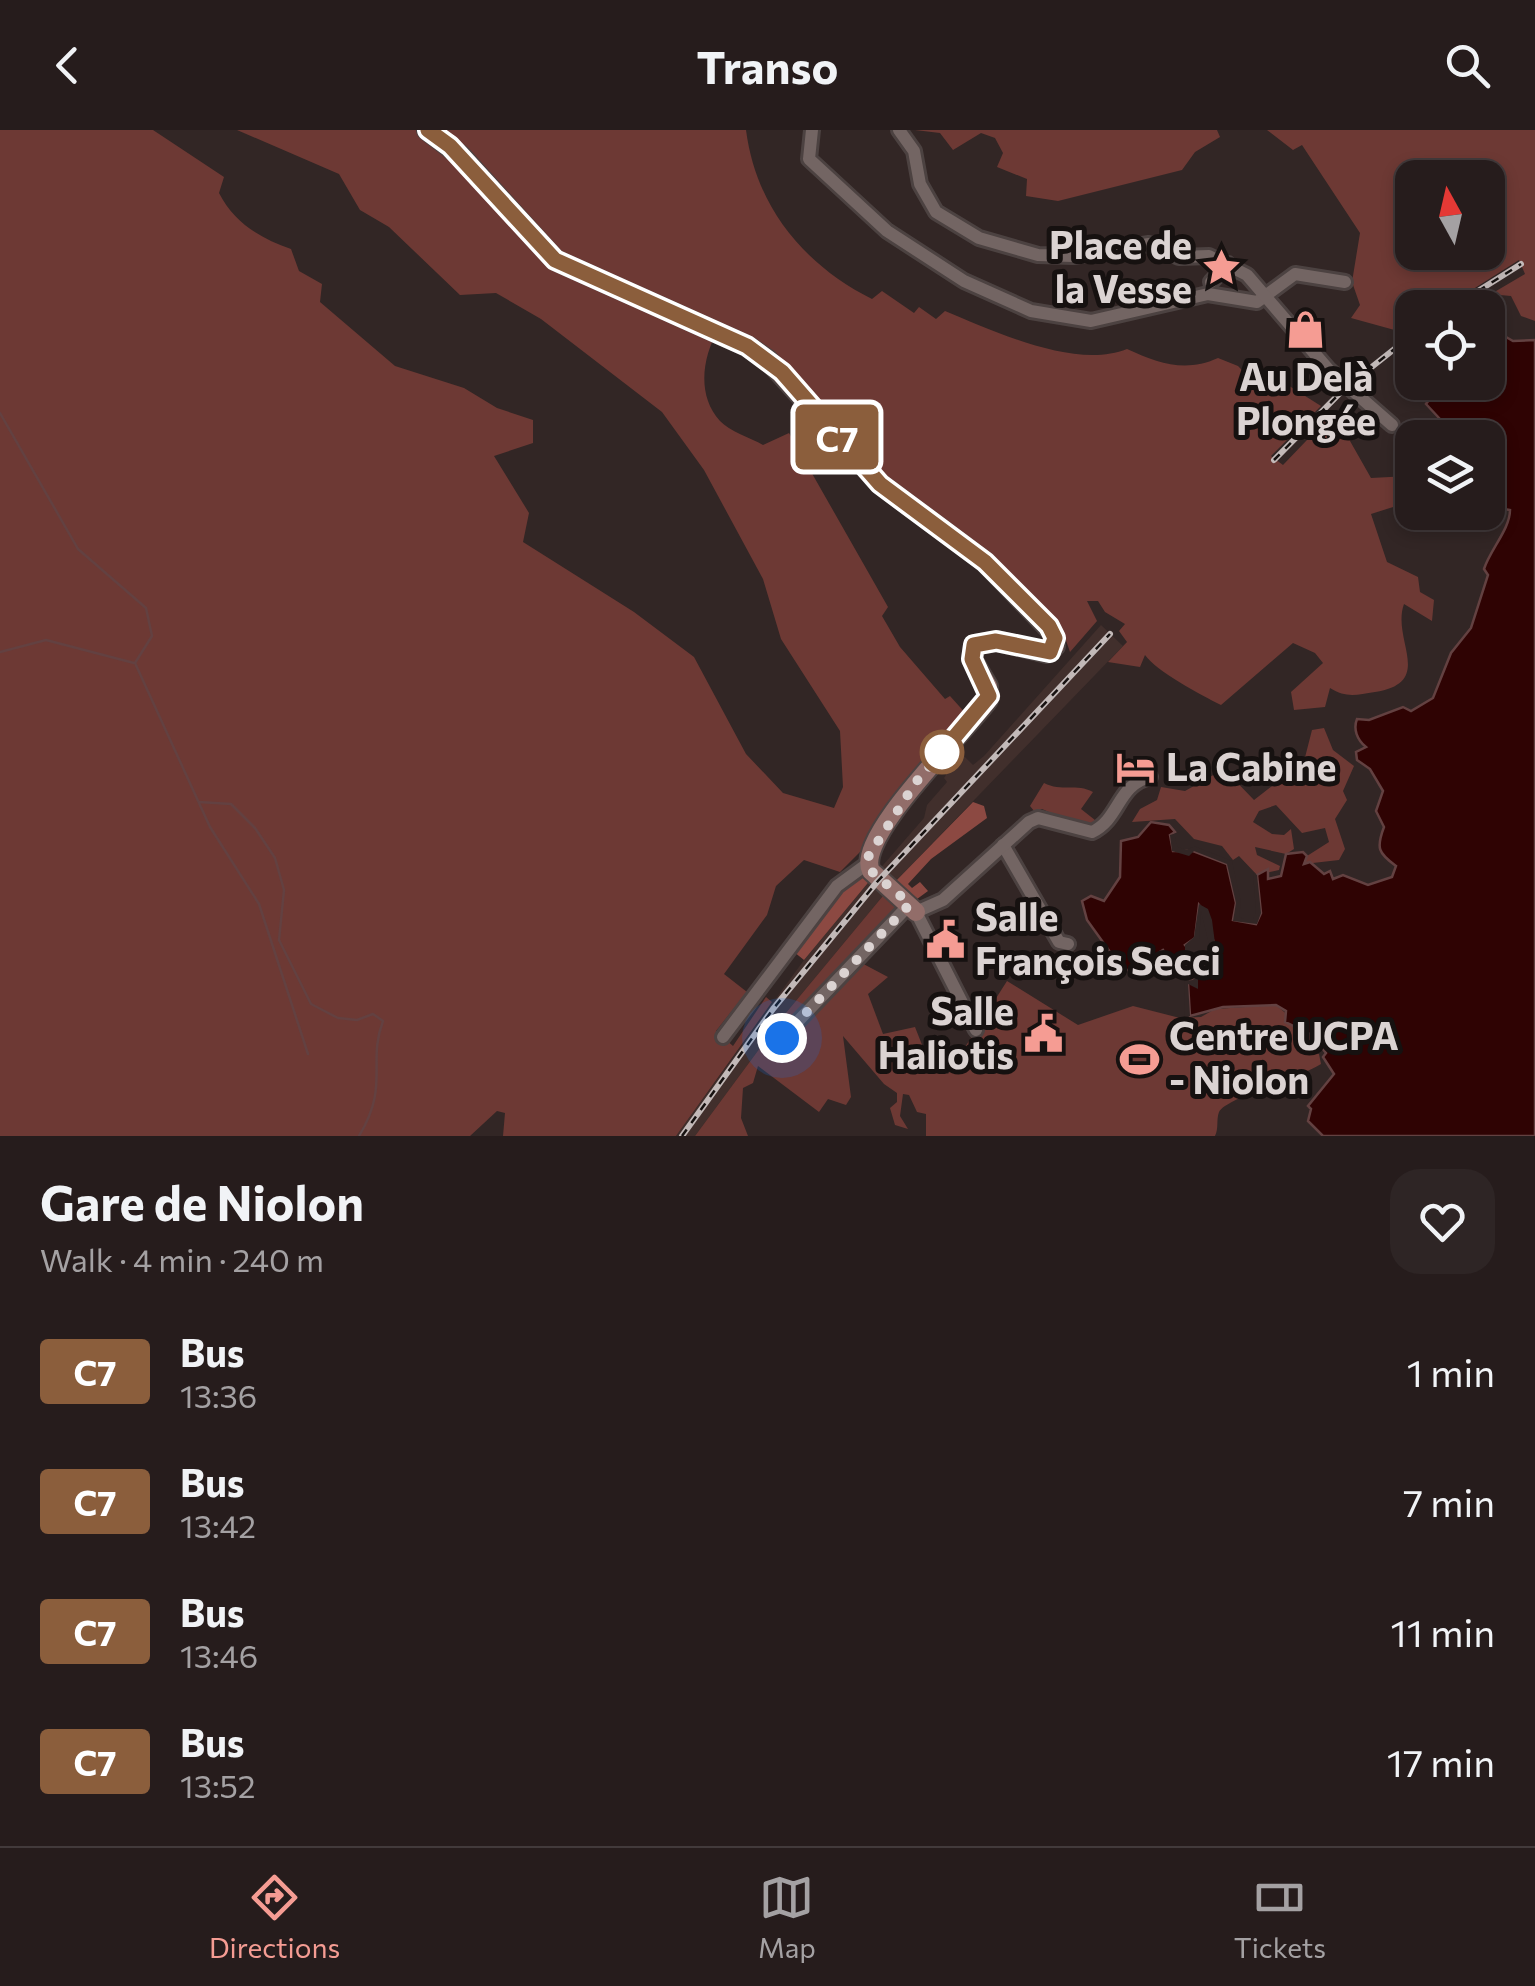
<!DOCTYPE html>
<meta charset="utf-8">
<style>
:root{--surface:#261c1c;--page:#2e2525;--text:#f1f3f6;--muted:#a4a1a3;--line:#423a3b;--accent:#f59c93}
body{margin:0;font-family:Commissioner,sans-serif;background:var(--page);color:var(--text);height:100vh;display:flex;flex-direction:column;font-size:38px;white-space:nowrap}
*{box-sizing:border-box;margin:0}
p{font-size:32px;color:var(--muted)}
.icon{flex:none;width:55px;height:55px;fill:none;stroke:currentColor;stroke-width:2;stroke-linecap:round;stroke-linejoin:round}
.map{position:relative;height:1006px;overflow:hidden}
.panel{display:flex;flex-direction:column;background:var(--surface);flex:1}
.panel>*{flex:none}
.badge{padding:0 20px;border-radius:8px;font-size:35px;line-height:65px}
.needle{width:65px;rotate:352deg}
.tools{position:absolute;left:1395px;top:30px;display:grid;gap:20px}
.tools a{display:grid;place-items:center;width:110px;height:110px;border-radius:20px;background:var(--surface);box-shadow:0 5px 15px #0003,0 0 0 2px var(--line);font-size:50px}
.you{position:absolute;width:50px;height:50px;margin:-25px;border:8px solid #fff;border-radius:50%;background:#1a73e8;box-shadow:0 0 0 15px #1a73e833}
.map>.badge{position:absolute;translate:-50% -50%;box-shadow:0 0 0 5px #fff}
.round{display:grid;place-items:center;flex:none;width:105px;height:105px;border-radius:30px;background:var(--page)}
.overview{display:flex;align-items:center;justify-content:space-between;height:170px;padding:0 40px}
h1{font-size:48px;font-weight:700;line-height:75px}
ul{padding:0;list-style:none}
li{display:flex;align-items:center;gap:30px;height:130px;padding:0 40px}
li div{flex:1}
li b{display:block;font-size:38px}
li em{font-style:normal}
li .badge{min-width:110px;font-weight:700;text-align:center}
header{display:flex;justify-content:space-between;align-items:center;height:130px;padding:0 40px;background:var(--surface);font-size:45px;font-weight:700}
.tabs{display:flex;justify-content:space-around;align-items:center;height:140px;border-top:2px solid var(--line);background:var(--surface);font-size:28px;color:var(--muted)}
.tabs a{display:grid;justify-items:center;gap:5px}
.tabs .selected{color:var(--accent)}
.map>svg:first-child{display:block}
</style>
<header><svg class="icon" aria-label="back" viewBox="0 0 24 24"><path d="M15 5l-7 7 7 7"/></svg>Transo<svg class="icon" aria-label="search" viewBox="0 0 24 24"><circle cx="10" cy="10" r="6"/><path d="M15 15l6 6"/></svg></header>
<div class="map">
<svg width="1535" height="1006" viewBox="0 0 1535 1006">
<rect width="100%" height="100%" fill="#322625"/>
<g fill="#412f2c">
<path d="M 1101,495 L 1123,516 L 892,755 L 877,742 L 924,688 L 927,675 L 947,652 L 944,648 L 949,640 L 963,625 L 973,635 L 984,626 Z"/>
<path d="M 872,748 L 887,761 L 785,884 L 695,1006 L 676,1006 L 804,830 Z"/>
</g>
<g fill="#6d3934" fill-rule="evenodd">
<path d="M 0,0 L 153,0 L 224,47 L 219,63 C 234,92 259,108 291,119 L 299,141 L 322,154 L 320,172 L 395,236 L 464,258 L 497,278 L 533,290 L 533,313 L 494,326 L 529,383 L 523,412 L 634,482 L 694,527 L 746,624 L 783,663 L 834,678 L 843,657 L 840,601 L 781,509 L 763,449 L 704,340 L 662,282 L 541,189 L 496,163 L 460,165 L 389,97 L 360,80 L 339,44 L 237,0 L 746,0 C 756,77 804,135 872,169 L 882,161 L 914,183 L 919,177 L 936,189 L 945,181 C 994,201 1075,240 1127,219 C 1158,233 1185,243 1218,228 L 1238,236 L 1259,258 L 1283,252 L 1321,276 L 1271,326 L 1283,335 L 1330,286 L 1358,299 L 1350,311 L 1371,348 L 1409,346 L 1412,371 L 1371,384 L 1387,432 L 1418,447 L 1420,462 L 1434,470 L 1432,491 L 1404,474 C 1391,510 1436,552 1375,562 C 1356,565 1346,568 1330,558 L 1325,577 L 1294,580 L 1291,562 L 1323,533 L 1315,523 L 1293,513 L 1221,575 C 1201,565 1156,541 1145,525 L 1140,537 L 1108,532 L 1127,512 L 1119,501 L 1125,494 L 1105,482 L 1098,471 L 1087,471 L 1097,491 L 1070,522 L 1062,499 L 996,430 L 888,352 L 794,242 L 758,215 L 718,200 C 703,226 696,265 720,291 C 729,301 751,308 763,315 L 789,303 L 888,477 L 882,486 L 900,517 L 945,569 L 950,566 L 968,586 L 912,645 L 862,720 L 840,742 L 804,730 L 776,756 L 767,785 L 724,844 L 747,862 L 716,901 L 733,916 L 766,867 L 772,872 L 676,1006 L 503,1006 L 505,983 L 497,981 L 470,1006 L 0,1006 Z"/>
<path d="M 915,0 L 1217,0 L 1220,7 L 1195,22 L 1182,40 L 1058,71 L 1026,66 L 1027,49 L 997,37 L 1003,23 L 995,8 L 981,3 L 953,20 L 940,3 Z"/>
<path d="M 1267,0 L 1535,0 L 1535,191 L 1521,186 L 1511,166 L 1500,165 L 1495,199 L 1488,199 L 1488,178 L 1469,177 L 1525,144 L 1519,130 L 1445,177 L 1412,178 L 1409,204 L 1351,188 L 1360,175 L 1352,152 L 1360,103 L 1302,15 L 1293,20 ZM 1412,48 L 1488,48 L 1488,122 L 1412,122 Z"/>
<path d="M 1324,598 L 1333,620 L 1354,636 L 1343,661 L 1347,670 L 1335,689 L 1345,719 L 1339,730 L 1304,734 L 1307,726 L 1329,712 L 1325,698 L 1302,703 L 1276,675 L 1259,681 L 1253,692 L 1272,704 L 1284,705 L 1291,699 L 1294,719 L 1286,724 L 1255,717 L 1257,725 L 1280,736 L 1279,740 L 1257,745 L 1239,726 L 1233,730 L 1222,716 L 1194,709 L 1175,689 L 1132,692 L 1140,679 L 1157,670 L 1161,657 L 1185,661 L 1224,639 L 1254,670 L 1289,643 L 1300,647 L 1312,600 Z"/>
<path d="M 1044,653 C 1061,662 1077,653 1093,662 L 1081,679 L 1100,694 L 1087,699 L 1042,679 L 1035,682 L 1030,676 Z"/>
<path d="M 887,761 L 904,774 L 854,829 L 888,847 L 868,864 L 883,904 L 915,897 L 928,930 L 948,944 L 1007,851 L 1078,895 L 1133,876 L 1180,888 L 1201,887 L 1215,879 L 1276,875 L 1317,910 L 1312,921 L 1319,924 L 1321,934 C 1302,947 1226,968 1219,982 C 1216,990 1219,998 1215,1006 L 926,1006 L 926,984 L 917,982 L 909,965 L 903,964 L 900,986 L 908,999 L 895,995 L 890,978 L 897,972 L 897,963 L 884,954 L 843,906 L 851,967 L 846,975 L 828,969 L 819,982 L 758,936 L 753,953 L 743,958 L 741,988 L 748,1006 L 695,1006 L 785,884 Z"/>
</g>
<g fill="#8c4942">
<path d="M 973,672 L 984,676 L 987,688 L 931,729 L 908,754 L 912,758 L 920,752 L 928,761 L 913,772 L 892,755 Z"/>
<path d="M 868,745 L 872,748 L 804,830 L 794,822 C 815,796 836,752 868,745 Z"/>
</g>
<path fill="#2f0303" stroke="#634141" stroke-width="2.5" d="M 1499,203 L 1513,211 L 1535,210 L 1535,1006 L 1323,1006 L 1308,991 L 1311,979 L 1308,976 L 1334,944 L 1323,927 L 1326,923 L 1312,905 L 1285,892 L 1286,881 L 1276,875 L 1223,877 L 1190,886 L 1188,853 L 1217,828 L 1208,787 L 1199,775 L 1195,808 L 1185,815 L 1191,822 L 1187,829 L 1179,827 L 1175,839 L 1168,841 L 1170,831 L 1163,820 L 1131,840 L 1123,840 L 1087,790 L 1082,771 L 1091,766 L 1104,771 L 1120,747 L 1121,711 L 1138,707 L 1151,692 L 1169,695 L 1175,702 L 1170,705 L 1173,721 L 1193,721 L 1227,734 L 1236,773 L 1233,790 L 1256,794 L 1261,783 L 1257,745 L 1268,739 L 1268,749 L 1281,746 L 1286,724 L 1303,722 L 1307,726 L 1304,734 L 1310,732 L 1324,744 L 1330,741 L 1333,749 L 1343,745 L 1368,755 L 1392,747 L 1396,736 C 1378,723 1376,718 1384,697 L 1376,681 L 1383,661 L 1370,639 L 1357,630 L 1356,622 L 1366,617 C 1357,610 1353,599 1357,589 L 1369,590 L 1403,577 L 1411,581 L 1433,568 L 1451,523 L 1471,498 L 1488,445 L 1484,439 C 1490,420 1510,399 1510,380 L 1488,376 L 1488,308 L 1480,307 L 1496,299 L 1477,292 L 1453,303 L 1426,274 L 1437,259 L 1425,266 L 1419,253 L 1488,252 L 1488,205 Z"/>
<g fill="#322625">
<path d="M 1180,702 L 1175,708 L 1178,717 L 1187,720 L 1194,716 L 1232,731 L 1241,772 L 1239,787 L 1244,789 L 1253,789 L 1256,782 L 1253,742 L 1257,745 L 1261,783 L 1257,794 L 1233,791 L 1236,773 L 1227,734 L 1194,721 L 1189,726 L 1172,721 L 1170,705 Z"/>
<path d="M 1199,774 L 1208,779 L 1212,790 L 1217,829 L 1198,848 L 1198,859 L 1188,854 L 1190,886 L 1185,887 L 1184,851 L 1193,850 L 1212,827 L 1201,781 L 1199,809 L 1190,817 L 1196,823 L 1189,834 L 1191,823 L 1185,822 L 1185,815 L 1194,807 Z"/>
</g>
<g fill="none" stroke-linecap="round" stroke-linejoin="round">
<g stroke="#634141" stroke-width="2.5">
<path d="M 0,283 L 78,419 L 146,478 L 152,506 L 135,533 L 210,697 L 259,774 L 308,924"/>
<path d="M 0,522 L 46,510 L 134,533"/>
<path d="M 199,672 L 231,674 L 255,698 L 275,728 L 284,760 L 279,810 L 311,874 L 338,888 L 357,890 L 373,884 L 383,891 C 367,933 390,955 359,1006"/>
</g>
<defs>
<g id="street">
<path d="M 812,0 L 809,29 L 887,101 L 964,151 L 1031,181 L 1091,191 L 1208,164 L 1257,172 L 1295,144 L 1345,152"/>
<path d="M 899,0 L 914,21 L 920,54 L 936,82 L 979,108 L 1038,125 L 1073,126 L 1149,114 L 1179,127 L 1209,126 L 1247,145 L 1328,239 L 1392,295"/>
<path d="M 1211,152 L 1228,134"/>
<path d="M 1003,715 L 1059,812 L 1068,814"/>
<path d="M 976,900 L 916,782 L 943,770 L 1029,692 L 1038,688 L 1092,702 C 1120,689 1117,655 1150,647"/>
<path d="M 723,907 L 837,756 L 867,734"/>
<path d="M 782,908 L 910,774"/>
</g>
<path id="secondary" d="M 427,0 L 461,26 L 555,130 L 747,216 L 768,230 L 880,354 L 985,432 L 1052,502 L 1055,516 L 1047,523 L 997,511 L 974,515 L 972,529 L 988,556 L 988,570 C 967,600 854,707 871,741 L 916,782"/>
</defs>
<use href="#street" stroke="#4c4241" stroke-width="18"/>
<use href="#secondary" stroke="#4c4241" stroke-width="22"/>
<use href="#street" stroke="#736563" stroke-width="12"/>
<use href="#secondary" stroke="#926d69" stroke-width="18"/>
<defs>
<g id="rail">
<path d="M 1451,178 L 1521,134"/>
<path d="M 1274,330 L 1344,259 L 1412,205"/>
<path d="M 682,1006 L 773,879 L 877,752 L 1110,504"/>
</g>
</defs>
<use href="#rail" stroke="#c2b9b8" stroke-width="6"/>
<use href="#rail" stroke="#161110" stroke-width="2.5" stroke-dasharray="8" stroke-linecap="butt"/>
</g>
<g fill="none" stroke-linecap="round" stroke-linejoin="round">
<defs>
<path id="line" d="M 428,0 L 450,16 L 555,130 L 747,216 L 782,242 L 880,354 L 985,432 L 1049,496 L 1055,508 L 1050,522 L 996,511 L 974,515 L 972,529 L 989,566 L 942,622"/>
</defs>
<use href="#line" stroke="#fff" stroke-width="22"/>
<use href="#line" stroke="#8b5e3c" stroke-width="15"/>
<path stroke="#dbd3d2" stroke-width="10" stroke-dasharray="0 18" d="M 782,908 L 910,774 L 871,741 L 868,727 L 916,652 L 942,622"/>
</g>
<defs>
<symbol id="sight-bare" viewBox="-9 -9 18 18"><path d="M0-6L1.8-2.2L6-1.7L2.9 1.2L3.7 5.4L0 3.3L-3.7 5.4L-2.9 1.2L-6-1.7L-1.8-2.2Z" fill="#f59c93" stroke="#161110" stroke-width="2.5" paint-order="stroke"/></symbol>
<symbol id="shop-bare" viewBox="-9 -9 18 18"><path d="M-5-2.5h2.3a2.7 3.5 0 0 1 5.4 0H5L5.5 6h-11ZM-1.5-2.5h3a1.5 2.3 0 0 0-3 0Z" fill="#f59c93" stroke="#161110" stroke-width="2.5" paint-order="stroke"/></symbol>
<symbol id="hotel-bare" viewBox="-9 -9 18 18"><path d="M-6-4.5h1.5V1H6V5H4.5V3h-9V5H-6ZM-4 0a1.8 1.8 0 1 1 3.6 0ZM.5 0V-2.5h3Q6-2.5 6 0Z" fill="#f59c93" stroke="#161110" stroke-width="2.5" paint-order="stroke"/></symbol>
<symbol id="civic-bare" viewBox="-9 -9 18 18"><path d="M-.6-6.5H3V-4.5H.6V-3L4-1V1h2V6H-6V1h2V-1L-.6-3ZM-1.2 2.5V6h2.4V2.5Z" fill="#f59c93" stroke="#161110" stroke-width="2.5" paint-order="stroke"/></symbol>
<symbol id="stadium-bare" viewBox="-9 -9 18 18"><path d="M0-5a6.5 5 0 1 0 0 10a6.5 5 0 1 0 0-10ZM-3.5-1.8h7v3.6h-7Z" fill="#f59c93" stroke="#161110" stroke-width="2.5" paint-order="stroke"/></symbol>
</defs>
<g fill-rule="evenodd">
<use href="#sight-bare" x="1194" y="110" width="55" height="55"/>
<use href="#shop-bare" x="1278" y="172" width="55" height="55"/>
<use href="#hotel-bare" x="1108" y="610" width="55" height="55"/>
<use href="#civic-bare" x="918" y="782" width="55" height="55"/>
<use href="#civic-bare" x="1016" y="876" width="55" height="55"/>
<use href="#stadium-bare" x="1112" y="902" width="55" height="55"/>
</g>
<circle fill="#fff" stroke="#8b5e3c" stroke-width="5" cx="942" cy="622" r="20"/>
<g text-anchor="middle" stroke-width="10" stroke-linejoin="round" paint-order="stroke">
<g font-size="38" font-weight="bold" fill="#dbd3d2" stroke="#161110" text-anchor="start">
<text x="1192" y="129" text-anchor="end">Place de<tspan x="1192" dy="44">la Vesse</tspan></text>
<text x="1306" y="261" text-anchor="middle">Au Delà<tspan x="1306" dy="44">Plongée</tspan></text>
<text x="1166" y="651">La Cabine</text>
<text x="975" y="801">Salle<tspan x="975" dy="44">François Secci</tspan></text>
<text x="1014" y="895" text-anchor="end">Salle<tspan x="1014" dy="44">Haliotis</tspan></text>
<text x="1169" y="920">Centre UCPA<tspan x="1169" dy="44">- Niolon</tspan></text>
</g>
</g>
</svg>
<div class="tools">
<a><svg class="needle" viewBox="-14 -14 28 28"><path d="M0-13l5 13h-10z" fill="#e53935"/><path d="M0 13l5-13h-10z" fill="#a4a1a3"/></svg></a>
<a><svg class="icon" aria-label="locate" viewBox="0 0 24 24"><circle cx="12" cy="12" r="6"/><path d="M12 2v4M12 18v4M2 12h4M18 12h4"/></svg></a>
<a><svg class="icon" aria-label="layers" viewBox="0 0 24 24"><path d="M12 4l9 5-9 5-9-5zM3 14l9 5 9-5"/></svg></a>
</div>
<div class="you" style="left:782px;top:908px"></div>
<b class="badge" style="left:837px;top:307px;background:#8b5e3c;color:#fff">C7</b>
</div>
<section class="panel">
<div class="overview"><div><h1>Gare de Niolon</h1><p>Walk · 4 min · 240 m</p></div><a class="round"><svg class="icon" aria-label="heart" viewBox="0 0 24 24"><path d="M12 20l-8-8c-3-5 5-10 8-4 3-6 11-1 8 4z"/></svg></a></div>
<ul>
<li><span class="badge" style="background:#8b5e3c;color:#fff">C7</span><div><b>Bus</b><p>13:36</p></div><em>1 min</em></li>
<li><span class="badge" style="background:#8b5e3c;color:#fff">C7</span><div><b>Bus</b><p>13:42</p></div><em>7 min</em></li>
<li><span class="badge" style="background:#8b5e3c;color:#fff">C7</span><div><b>Bus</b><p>13:46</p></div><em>11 min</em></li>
<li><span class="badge" style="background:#8b5e3c;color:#fff">C7</span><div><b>Bus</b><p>13:52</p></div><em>17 min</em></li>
</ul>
</section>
<nav class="tabs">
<a class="selected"><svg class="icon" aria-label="directions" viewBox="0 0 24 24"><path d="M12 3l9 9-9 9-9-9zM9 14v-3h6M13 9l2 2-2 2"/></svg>Directions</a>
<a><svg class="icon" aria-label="map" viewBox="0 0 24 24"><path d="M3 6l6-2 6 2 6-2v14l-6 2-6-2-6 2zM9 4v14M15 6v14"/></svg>Map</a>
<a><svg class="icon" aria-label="tickets" viewBox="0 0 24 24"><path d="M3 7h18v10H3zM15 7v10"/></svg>Tickets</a>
</nav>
